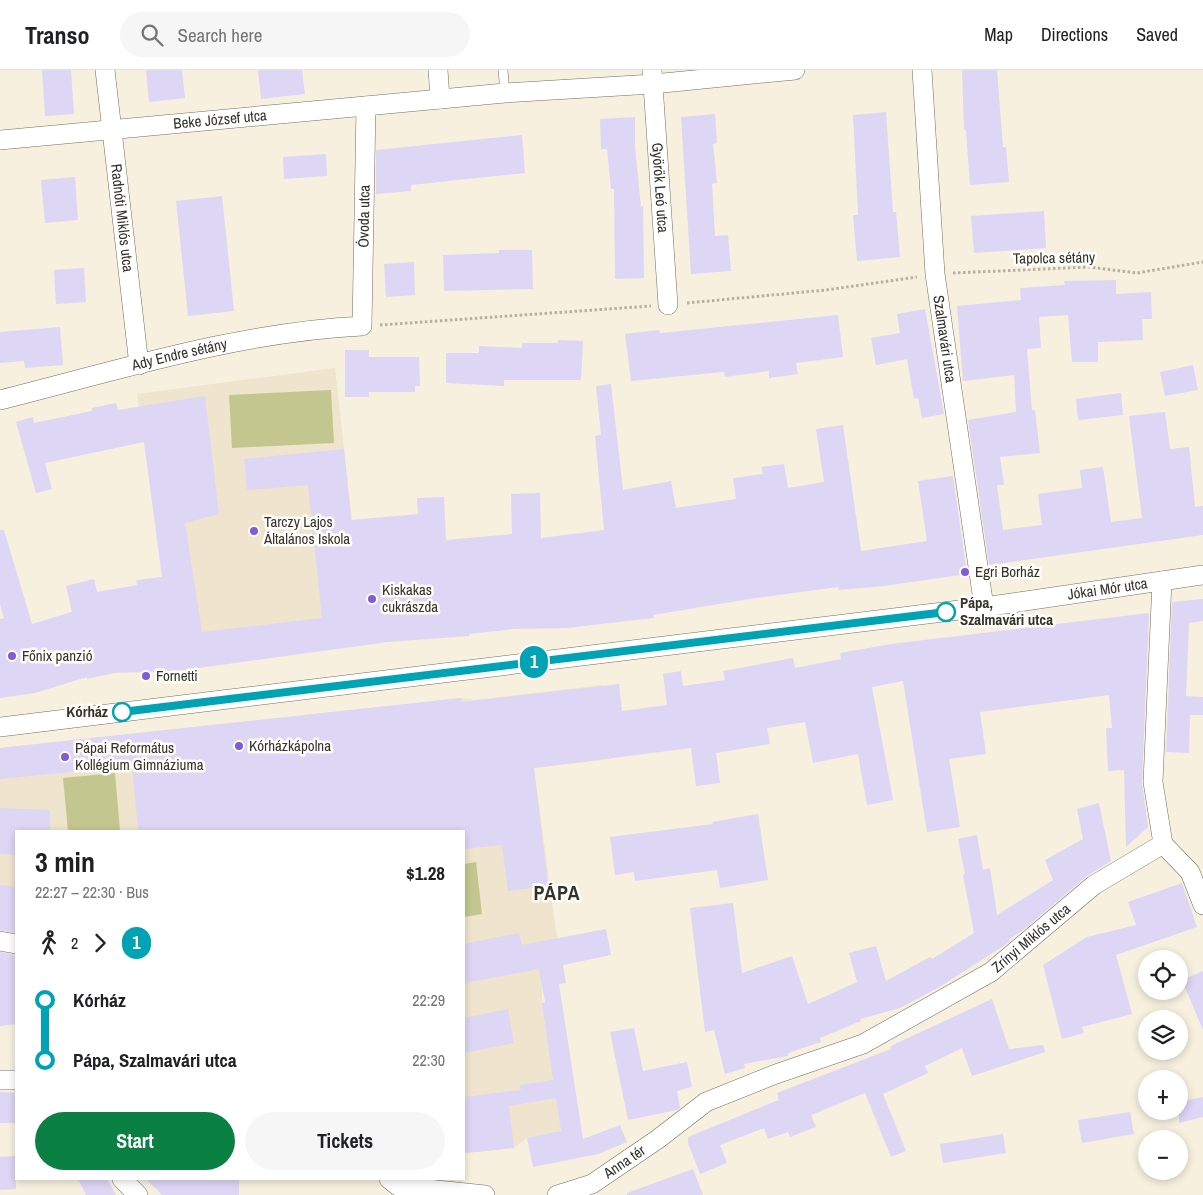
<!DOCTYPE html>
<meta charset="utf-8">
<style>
:root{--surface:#fff;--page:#f6f6f6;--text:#202124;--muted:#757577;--line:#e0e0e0;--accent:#0b8043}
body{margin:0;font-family:"Archivo Narrow",sans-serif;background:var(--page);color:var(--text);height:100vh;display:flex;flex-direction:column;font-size:19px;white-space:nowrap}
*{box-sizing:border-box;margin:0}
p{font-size:16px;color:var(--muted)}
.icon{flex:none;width:28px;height:28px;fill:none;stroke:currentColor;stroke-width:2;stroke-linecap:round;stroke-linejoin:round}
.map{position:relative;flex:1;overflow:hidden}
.details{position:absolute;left:15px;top:760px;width:450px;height:350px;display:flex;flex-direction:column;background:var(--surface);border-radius:0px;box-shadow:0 2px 8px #0003}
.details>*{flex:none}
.badge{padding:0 10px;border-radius:16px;font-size:18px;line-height:32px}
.fabs{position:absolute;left:1138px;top:880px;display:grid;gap:10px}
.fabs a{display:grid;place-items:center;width:50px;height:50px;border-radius:50%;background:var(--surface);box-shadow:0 2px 8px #0003;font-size:25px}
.map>.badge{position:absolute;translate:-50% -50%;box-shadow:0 0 0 2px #fff}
.legs{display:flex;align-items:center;gap:8px;height:55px;padding:0 20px;font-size:16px}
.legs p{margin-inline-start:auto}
.summary{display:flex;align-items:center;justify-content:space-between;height:85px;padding:0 20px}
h1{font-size:28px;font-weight:700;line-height:38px}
.action{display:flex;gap:10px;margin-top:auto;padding:10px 20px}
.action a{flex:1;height:58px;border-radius:30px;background:var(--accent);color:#fff;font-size:20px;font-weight:700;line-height:58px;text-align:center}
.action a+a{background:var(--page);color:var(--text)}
ul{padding:0 20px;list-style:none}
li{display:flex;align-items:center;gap:18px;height:60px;font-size:19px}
li i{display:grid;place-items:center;width:8px;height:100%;margin:0 6px;background:currentColor}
li i::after{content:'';width:12px;height:12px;margin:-6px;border:4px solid;border-radius:50%;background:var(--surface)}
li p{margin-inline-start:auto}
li:first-child i{background:linear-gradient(#0000 50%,currentColor 0)}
li:last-child i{background:linear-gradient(currentColor 50%,#0000 0)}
header{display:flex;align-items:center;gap:30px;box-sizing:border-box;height:70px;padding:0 25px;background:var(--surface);border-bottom:1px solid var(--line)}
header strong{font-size:24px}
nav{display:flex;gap:28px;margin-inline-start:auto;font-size:18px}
.search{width:350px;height:45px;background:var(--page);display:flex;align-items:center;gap:12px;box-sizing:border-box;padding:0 18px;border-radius:28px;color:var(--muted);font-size:19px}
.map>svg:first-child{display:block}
</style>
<header>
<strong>Transo</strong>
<div class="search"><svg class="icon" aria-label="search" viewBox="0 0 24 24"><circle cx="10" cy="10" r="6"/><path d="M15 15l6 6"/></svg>Search here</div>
<nav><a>Map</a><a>Directions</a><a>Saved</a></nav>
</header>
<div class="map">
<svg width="1203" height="1125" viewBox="0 0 1203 1125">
<rect width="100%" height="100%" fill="#f7f0df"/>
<g fill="#efe4cd">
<path d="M 335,298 L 366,575 L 176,601 L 137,324 Z"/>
<path d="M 602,615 L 611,689 L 534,698 L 557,868 L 542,917 L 542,933 L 561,1060 L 555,1063 L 527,1068 L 514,1078 L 465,1083 L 464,761 L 16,761 L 16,864 L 0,860 L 0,678 L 461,628 L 475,630 Z"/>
</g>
<g fill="#c3c78f">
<path d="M 331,320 L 334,373 L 232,378 L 229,325 Z"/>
<path d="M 115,703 L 120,761 L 68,761 L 63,708 Z"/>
<path d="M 476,792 L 482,844 L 464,847 L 464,794 Z"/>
</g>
<g fill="#ddd6f4">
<path d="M 42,0 L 71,0 L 74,44 L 45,46 Z"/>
<path d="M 146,0 L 182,0 L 185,28 L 149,32 Z"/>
<path d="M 258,0 L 302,0 L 305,24 L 261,29 Z"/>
<path d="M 962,0 L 997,0 L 1003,77 L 1006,77 L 1009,112 L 970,115 L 966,60 L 964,60 Z"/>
<path d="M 886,42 L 893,142 L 896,142 L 900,187 L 857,191 L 853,145 L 858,145 L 853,45 Z"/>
<path d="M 715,44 L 717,73 L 713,74 L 717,113 L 712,114 L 715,166 L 728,165 L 731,201 L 691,204 L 681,47 Z"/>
<path d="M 635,47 L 635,77 L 641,137 L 643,136 L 644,208 L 615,209 L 614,119 L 611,119 L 607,79 L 601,79 L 600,49 Z"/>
<path d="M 522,65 L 525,103 L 411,115 L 411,121 L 376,124 L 376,80 Z"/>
<path d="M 326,84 L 327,106 L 284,109 L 283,87 Z"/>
<path d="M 75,107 L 78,150 L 45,153 L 41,110 Z"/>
<path d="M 222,126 L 234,241 L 188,246 L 176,131 Z"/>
<path d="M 1044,141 L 1046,178 L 974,183 L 971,146 Z"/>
<path d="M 499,180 L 532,180 L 533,219 L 444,221 L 443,185 L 499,183 Z"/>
<path d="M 414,192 L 415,225 L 386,227 L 384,194 Z"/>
<path d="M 84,198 L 86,232 L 56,234 L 54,200 Z"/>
<path d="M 1116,210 L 1116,224 L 1151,222 L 1152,249 L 1142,249 L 1143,270 L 1098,272 L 1098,292 L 1072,292 L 1068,245 L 1039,247 L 1041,278 L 1027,279 L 1032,340 L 1035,340 L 1040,383 L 1000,387 L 1004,415 L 997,415 L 1003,460 L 1042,455 L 1038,424 L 1082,418 L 1080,400 L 1103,397 L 1111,452 L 1142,448 L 1129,346 L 1165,342 L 1170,379 L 1189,377 L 1195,437 L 1203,436 L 1203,465 L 989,495 L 968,350 L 1016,342 L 1014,305 L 963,311 L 957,236 L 1021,230 L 1020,218 L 1065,215 L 1064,211 Z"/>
<path d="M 925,239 L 944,344 L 922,348 L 918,328 L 914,329 L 907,289 L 876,295 L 871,268 L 900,263 L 897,244 Z"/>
<path d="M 838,245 L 843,287 L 796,293 L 798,304 L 769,308 L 769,301 L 725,307 L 724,302 L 631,311 L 625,264 L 659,260 L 660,263 Z"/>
<path d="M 60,257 L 63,295 L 25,298 L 24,291 L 0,293 L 0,262 Z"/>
<path d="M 558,270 L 583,271 L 581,310 L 504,310 L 504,316 L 446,313 L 446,283 L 479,283 L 479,276 L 522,278 L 522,273 L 558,273 Z"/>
<path d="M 345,280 L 369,280 L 369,287 L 419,287 L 420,316 L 415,316 L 415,322 L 369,322 L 369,327 L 345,327 Z"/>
<path d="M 1193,295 L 1198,320 L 1165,326 L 1160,302 Z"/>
<path d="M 611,314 L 623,420 L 671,411 L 676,438 L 736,429 L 733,408 L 763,404 L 761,397 L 784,394 L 788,418 L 824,412 L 816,359 L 843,355 L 861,481 L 927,471 L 918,411 L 953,406 L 967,504 L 884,516 L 839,520 L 838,517 L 749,529 L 653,545 L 654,548 L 566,558 L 514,559 L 469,564 L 469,566 L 388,572 L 176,601 L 114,603 L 87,609 L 87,607 L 35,623 L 0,628 L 0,549 L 4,548 L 0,534 L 0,460 L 4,460 L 32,554 L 72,542 L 66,516 L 94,509 L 97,522 L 137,515 L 136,510 L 162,507 L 144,372 L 45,393 L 52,419 L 36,423 L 16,352 L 33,347 L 34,353 L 92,341 L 92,338 L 116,333 L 118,340 L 205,326 L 219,444 L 185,453 L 202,562 L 322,548 L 308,415 L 247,420 L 244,389 L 344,379 L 351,450 L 418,444 L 417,428 L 444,427 L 446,470 L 512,464 L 511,424 L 540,423 L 541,468 L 604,460 L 595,366 L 601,365 L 596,316 Z"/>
<path d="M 1121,323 L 1123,345 L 1078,350 L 1076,329 Z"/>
<path d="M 1203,529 L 1203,551 L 1189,553 L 1186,626 L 1203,627 L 1203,645 L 1190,645 L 1189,683 L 1166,682 L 1172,532 Z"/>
<path d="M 1149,543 L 1142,712 L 1148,757 L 1126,777 L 1124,700 L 1108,701 L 1106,658 L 1112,658 L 1109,625 L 980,642 L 986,684 L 949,689 L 960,757 L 927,762 L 903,611 L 872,617 L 893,730 L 867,735 L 858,684 L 813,693 L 805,652 L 767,658 L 770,674 L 716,683 L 720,713 L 696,716 L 691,678 L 534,698 L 548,816 L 508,821 L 502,775 L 464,779 L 464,761 L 138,761 L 132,696 L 0,709 L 0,678 L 461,628 L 461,632 L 619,614 L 622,641 L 667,635 L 663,604 L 681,601 L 683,616 L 725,610 L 723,601 L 793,588 L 795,598 L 841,589 L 840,583 L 891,574 Z"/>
<path d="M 1099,733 L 1111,791 L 1087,806 L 1022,861 L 1009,869 L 1010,871 L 1005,875 L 941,916 L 900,938 L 860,949 L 861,951 L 820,968 L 821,972 L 788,983 L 788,986 L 744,994 L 745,998 L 725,1004 L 714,960 L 705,962 L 690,838 L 733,833 L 742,903 L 792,886 L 808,934 L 857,912 L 849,883 L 876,876 L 886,911 L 930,887 L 932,889 L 974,863 L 963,805 L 965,804 L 958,769 L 977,765 L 983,800 L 990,798 L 997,845 L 1053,810 L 1045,790 L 1083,769 L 1077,739 Z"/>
<path d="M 0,738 L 50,740 L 50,761 L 16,761 L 16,785 L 0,784 Z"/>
<path d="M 758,744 L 768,810 L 720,818 L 717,800 L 635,811 L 634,802 L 615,805 L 610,767 L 713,754 L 712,752 Z"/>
<path d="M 1182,813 L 1197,857 L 1116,885 L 1132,944 L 1082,957 L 1084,963 L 1062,969 L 1043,895 L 1087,867 L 1136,855 L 1128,832 Z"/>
<path d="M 0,815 L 16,817 L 16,863 L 0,860 Z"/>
<path d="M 606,859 L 611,885 L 563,895 L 566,913 L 559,914 L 583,1069 L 620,1055 L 627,1072 L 598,1084 L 533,1097 L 527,1068 L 561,1061 L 556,1028 L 509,1036 L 514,1078 L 465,1083 L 464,1027 L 521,1020 L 520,1015 L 553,1010 L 542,933 L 545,932 L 539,899 L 464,913 L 464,874 L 519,863 L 522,875 Z"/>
<path d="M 0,882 L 16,885 L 16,954 L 0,956 Z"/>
<path d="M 1203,901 L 1203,960 L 1182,910 Z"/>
<path d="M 992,929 L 1009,979 L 1043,975 L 1045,982 L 972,1006 L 962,978 L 925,996 L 928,1003 L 883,1024 L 906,1081 L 891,1087 L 865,1023 L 811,1045 L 816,1057 L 790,1067 L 788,1062 L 768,1069 L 764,1058 L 720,1075 L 727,1093 L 700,1104 L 688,1073 L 688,1067 L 776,1031 L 779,1030 L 777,1023 L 891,979 L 890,977 L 897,973 Z"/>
<path d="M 508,939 L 514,973 L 464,983 L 464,948 Z"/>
<path d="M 634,958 L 643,1001 L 687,992 L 692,1017 L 677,1021 L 680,1038 L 677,1040 L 628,1050 L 610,962 Z"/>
<path d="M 0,1022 L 16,1023 L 16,1053 L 0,1053 Z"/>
<path d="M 1203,1027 L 1203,1047 L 1179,1053 L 1179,1032 Z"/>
<path d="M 1130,1042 L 1134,1064 L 1082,1073 L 1078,1050 Z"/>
<path d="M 1003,1064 L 1006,1083 L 943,1093 L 940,1074 Z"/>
<path d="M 16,1086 L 16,1119 L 0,1120 L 0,1087 Z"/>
<path d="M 693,1099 L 703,1125 L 627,1125 L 627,1123 Z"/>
<path d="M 78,1109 L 107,1109 L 116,1125 L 86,1125 Z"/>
<path d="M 146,1109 L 239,1109 L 239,1125 L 162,1125 Z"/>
</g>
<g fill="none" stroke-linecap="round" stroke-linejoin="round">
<defs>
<path id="service" d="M 503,0 L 505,23"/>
<g id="minor">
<path id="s1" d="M 105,0 L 139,295"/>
<path d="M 438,0 L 440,29"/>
<path id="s2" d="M 652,0 L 668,235"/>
<path id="s3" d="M 922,0 L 935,204 L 984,537"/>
<path id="s4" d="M 0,70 L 505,23 L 653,14 L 795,0"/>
<path id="s5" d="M 0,330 C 119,300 239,262 362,256 L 366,36"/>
<path id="s6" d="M 0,657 L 984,537 L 1203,505"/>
<path d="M 1163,774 L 1190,802 L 1203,835"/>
<path d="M 0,871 L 16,874"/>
<path d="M 0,1010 L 16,1010"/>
<path d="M 122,1109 L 138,1125"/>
<path d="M 389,1109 L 398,1116 L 485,1125"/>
<path id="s7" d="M 557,1125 L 592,1114 L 658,1069 L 706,1032 L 776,1004 L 863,974 L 991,902 L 1094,815 L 1163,774 L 1153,712 L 1162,511"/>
</g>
</defs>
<use href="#service" stroke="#746d5f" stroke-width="10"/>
<use href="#minor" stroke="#746d5f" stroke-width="20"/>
<g stroke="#b6b0a3" stroke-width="3" stroke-dasharray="2.5 2.5" stroke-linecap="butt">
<path d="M 953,203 L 1089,197 L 1137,203 L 1203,192"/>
<path d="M 687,233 L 826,220 L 917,207"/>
<path d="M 380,255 L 651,236"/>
</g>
<use href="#service" stroke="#fff" stroke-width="9"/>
<use href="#minor" stroke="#fff" stroke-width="19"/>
</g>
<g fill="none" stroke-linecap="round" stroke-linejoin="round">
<defs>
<path id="line-1" d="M 122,642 L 946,542"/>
</defs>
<use href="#line-1" stroke="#fff" stroke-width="11"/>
<use href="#line-1" stroke="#00a3b4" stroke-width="8"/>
</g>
<g fill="#7e5cd6" stroke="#fffefa" stroke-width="2">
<circle cx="254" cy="461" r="5"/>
<circle cx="965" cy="502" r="5"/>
<circle cx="372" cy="529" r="5"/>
<circle cx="12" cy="586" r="5"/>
<circle cx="146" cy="606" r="5"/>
<circle cx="239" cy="676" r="5"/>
<circle cx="65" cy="687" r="5"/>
</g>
<g fill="#fff" stroke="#00a3b4" stroke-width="2.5">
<circle cx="946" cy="542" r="9"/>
<circle cx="122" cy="642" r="9"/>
</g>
<g text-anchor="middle" stroke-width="5" stroke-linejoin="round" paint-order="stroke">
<g font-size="15" fill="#35322c" stroke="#fffefa">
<text dy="5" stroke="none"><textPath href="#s4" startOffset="221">Beke József utca</textPath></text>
<text dy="5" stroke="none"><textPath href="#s2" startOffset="118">Györök Leó utca</textPath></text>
<text dy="5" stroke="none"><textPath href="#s5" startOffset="480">Óvoda utca</textPath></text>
<text dy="5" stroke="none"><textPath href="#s1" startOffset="149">Radnóti Miklós utca</textPath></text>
<text transform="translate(1054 188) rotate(-1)" y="5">Tapolca sétány</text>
<text dy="5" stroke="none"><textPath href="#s3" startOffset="270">Szalmavári utca</textPath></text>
<text dy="5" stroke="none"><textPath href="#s5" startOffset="185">Ady Endre sétány</textPath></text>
<text dy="5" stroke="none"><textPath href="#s6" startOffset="1116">Jókai Mór utca</textPath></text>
<text dy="5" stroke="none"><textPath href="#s7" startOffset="544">Zrínyi Miklós utca</textPath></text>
<text dy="5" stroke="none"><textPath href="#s7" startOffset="76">Anna tér</textPath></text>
</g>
<g font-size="15" fill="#35322c" stroke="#fffefa" text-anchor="start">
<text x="264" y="457">Tarczy Lajos<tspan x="264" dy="17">Általános Iskola</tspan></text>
<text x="975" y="507">Egri Borház</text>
<text x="382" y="525">Kiskakas<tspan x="382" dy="17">cukrászda</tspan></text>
<text x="22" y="591">Főnix panzió</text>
<text x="156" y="611">Fornetti</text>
<text x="249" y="681">Kórházkápolna</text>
<text x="75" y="683">Pápai Református<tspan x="75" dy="17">Kollégium Gimnáziuma</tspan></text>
</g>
<g font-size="15" font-weight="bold" fill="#35322c" stroke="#fffefa" text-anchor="start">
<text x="960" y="538">Pápa,<tspan x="960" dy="17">Szalmavári utca</tspan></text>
<text x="108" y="647" text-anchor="end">Kórház</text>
</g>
<g font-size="20" font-weight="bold" letter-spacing="1" fill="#35322c" stroke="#fffefa">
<text x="557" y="830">PÁPA</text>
</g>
</g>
</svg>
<div class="fabs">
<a><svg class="icon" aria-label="locate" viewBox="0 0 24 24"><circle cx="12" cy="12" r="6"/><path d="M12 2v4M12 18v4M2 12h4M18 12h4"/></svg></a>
<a><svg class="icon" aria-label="layers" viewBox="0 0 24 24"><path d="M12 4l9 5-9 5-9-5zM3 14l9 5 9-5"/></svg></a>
<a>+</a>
<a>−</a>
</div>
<b class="badge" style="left:534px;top:592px;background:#00a3b4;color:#fff">1</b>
<section class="details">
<div class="summary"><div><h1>3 min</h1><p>22:27 – 22:30 · Bus</p></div><b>$1.28</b></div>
<div class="legs"><svg class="icon" aria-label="walk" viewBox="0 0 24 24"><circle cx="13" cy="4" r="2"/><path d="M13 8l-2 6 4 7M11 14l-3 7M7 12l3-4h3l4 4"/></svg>2<svg class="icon" aria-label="forward" viewBox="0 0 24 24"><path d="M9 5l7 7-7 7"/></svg><b class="badge" style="background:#00a3b4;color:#fff">1</b></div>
<ul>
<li><i style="color:#00a3b4"></i><b>Kórház</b><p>22:29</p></li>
<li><i style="color:#00a3b4"></i><b>Pápa, Szalmavári utca</b><p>22:30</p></li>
</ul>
<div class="action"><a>Start</a><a>Tickets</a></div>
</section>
</div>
